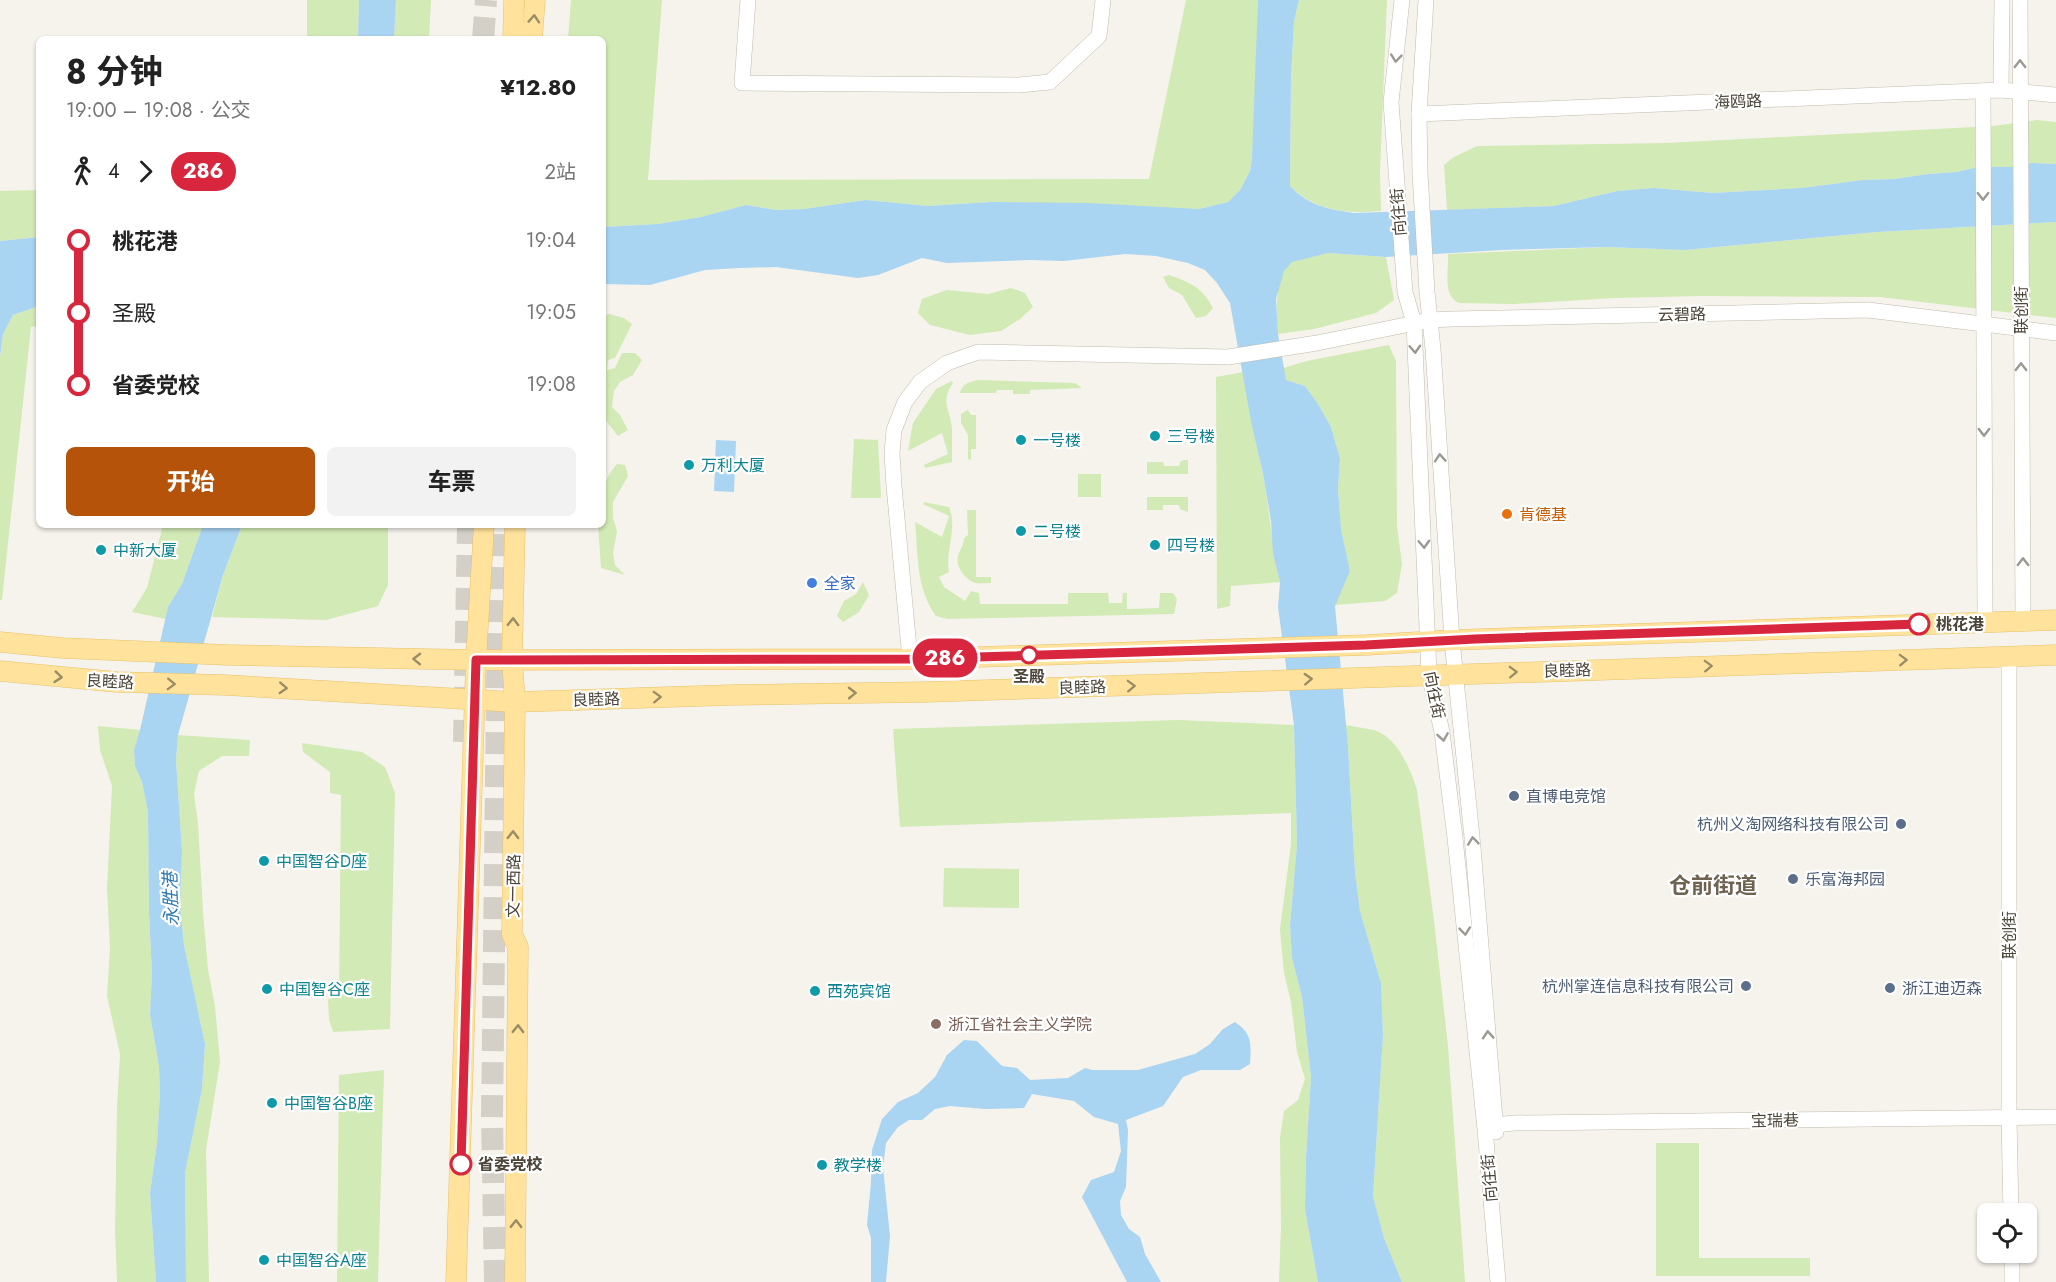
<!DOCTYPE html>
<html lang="zh">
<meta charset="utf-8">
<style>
:root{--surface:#fff;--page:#f2f2f2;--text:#222;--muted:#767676;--accent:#b45309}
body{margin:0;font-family:Jost,"Noto Sans SC",sans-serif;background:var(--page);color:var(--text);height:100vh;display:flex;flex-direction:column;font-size:22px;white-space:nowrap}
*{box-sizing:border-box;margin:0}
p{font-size:20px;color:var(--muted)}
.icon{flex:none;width:33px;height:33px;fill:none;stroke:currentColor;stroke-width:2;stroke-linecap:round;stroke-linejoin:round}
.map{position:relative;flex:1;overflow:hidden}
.side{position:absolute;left:36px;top:36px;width:570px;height:492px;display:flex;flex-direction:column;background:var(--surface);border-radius:9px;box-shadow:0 2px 4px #0004}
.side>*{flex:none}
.badge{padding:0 12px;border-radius:20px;font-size:21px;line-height:39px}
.buttons{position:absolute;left:1977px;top:1203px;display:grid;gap:12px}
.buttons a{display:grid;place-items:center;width:60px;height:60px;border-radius:9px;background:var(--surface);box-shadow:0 2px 4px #0004;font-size:30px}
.map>.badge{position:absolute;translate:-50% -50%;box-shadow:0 0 0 3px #fff}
.legs{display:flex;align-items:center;gap:9px;height:66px;padding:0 30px;font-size:20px}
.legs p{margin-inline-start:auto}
.headline{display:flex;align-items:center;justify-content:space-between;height:102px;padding:0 30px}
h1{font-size:33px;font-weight:700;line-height:45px}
.action{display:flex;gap:12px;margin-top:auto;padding:12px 30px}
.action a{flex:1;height:69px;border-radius:9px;background:var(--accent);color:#fff;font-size:24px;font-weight:700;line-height:69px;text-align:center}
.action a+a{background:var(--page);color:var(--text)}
ul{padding:0 30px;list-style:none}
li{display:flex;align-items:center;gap:21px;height:72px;font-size:22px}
li i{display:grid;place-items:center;width:9px;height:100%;margin:0 8px;background:currentColor}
li i::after{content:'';width:15px;height:15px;margin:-8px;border:4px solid;border-radius:50%;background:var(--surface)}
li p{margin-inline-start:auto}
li:first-child i{background:linear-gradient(#0000 50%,currentColor 0)}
li:last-child i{background:linear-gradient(currentColor 50%,#0000 0)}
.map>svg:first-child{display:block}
</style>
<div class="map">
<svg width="2056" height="1282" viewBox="0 0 2056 1282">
<rect width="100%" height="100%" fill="#f6f3ec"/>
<g fill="#d2eab5">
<path d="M 307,0 L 359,0 L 358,39 L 307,39 Z"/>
<path d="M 396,0 L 431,0 L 429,39 L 394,39 Z"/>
<path d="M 571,0 L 662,0 L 648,180 L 1149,179 L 1186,0 L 1258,0 L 1255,131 L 1250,171 L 1240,190 L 1228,202 L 1199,209 L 991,202 L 928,206 L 866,200 L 804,209 L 776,210 L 746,205 L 701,217 L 658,224 L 603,227 L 603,39 L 568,39 Z"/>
<path d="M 1299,0 L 1387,0 L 1380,171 L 1381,211 C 1347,214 1315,211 1290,186 L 1291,76 L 1294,21 Z"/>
<path d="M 2037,120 L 2056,122 L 2056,164 L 2031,163 L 2010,167 L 1978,167 L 1957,172 L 1928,174 L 1894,179 L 1863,180 L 1801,188 L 1713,193 L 1654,188 L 1617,191 L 1554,206 L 1447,210 L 1444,165 L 1454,157 L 1477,146 L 1666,143 L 1993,126 Z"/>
<path d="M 39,190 L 39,237 L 0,241 L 0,191 Z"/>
<path d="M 2056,222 L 2056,318 L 1880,297 L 1700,296 L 1615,298 L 1514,304 L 1459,303 C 1442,297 1449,269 1448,254 L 1606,247 L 1685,250 L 1877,232 Z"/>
<path d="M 1328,253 L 1386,257 L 1394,300 L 1376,313 L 1314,329 L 1278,334 C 1277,316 1273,274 1292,262 C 1296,259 1321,255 1328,253 Z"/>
<path d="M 1169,275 C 1191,283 1202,287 1213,308 L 1206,316 L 1196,318 L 1182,295 L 1169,288 L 1163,277 Z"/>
<path d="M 1011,288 L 1025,293 L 1033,307 L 1020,319 L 1001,331 L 970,335 L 930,325 L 918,313 L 922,299 L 947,290 L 988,294 Z"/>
<path d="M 39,306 L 39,326 L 31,327 L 2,600 L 0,600 L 0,357 L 3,334 L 13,315 Z"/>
<path d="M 609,314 L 624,318 L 632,324 L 615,358 L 608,360 L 607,370 L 615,368 L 622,353 L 635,353 L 642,360 L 633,375 L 620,382 L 614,391 L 612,407 L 620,415 L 628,430 L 618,436 L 603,417 L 603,316 Z"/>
<path d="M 1389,345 L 1396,361 L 1397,526 L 1402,564 L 1397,593 L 1385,601 L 1335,605 L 1350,571 L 1341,529 L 1338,489 L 1340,458 L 1331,427 L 1318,404 L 1305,386 L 1286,380 L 1283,368 L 1307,361 Z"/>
<path d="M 1243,372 C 1249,410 1258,448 1265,486 C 1270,518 1273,551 1280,582 L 1231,586 L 1230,606 L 1217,609 L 1216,377 Z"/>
<path d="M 979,380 L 1075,383 L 1081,387 L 1081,388 L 1030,390 L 1030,394 L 1013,394 L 1013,390 L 997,390 L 996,393 L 960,393 C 962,384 970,381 979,380 Z"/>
<path d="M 952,381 L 953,383 C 940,401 950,409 952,428 C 952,440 952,451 952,462 L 925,468 L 924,465 L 948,454 L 942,433 L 908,451 L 913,423 L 936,389 Z"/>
<path d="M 968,410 L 971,415 L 976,415 L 976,449 L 971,449 L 971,460 L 968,459 L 968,435 L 961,423 L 961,414 Z"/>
<path d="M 854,439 L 878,440 L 881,498 L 851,498 Z"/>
<path d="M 1184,460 L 1188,460 L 1188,474 L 1147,474 L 1147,462 L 1163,462 L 1164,466 L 1179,466 L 1180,462 Z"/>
<path d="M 617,464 L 625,465 L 628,476 L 613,502 L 613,518 L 617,531 L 613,553 L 615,565 L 625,575 L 601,568 L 598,525 L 603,525 C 603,500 599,484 617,464 Z"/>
<rect x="1078" y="474" width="23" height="23"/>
<path d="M 1147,497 L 1188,497 L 1188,512 L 1180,509 L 1179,505 L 1163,505 L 1163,510 L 1147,510 Z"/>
<path d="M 924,502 L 949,507 C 958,528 945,550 949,572 L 939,577 L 944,587 L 965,601 L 971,591 L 979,593 L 980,604 L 1068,604 L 1068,593 L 1108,593 L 1109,603 L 1122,603 L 1123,593 L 1127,593 L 1127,609 L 1159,608 L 1160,593 L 1173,593 L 1177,599 L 1174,614 L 947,619 L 936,616 C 916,588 918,555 915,522 L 942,537 L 949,516 L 923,504 Z"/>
<path d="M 967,510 L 976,510 L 976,577 L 991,577 L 991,583 C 986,583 980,584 976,583 C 966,581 955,566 958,556 C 960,549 964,545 964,538 L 968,535 Z"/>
<path d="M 163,525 L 203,525 L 182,584 L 168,607 L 166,619 L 132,612 L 147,588 Z"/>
<path d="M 242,525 L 388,525 L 388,585 L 378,606 L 326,620 L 212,617 L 223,575 Z"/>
<path d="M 863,582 L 869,595 L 859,612 L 843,622 L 837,616 L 844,601 L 856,594 Z"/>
<path d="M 1178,720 L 1294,725 L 1297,845 L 1290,925 L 1292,958 L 1302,997 L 1311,1077 L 1306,1157 L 1305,1209 L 1318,1282 L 1279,1282 L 1281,1227 L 1280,1138 L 1284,1111 L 1298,1100 L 1305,1079 L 1297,1052 L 1291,1002 L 1284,973 L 1280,929 L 1291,844 L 1291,813 L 900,827 L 893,729 Z"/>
<path d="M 1345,725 C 1355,727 1365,728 1374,730 C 1398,738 1410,768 1417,790 L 1435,929 L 1448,1046 L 1465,1282 L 1402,1282 L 1384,1238 L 1373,1196 L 1383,1035 L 1381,983 L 1360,911 L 1355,872 L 1348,746 Z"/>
<path d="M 98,726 L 140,730 L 134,750 L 135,766 L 142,782 L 148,812 L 149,912 L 152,973 L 150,1015 L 159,1066 L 160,1093 L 157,1143 L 150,1193 L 156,1282 L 117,1282 L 115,1229 L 117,1107 L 120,1054 L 107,996 L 110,947 L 107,889 L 112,786 L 100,750 Z"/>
<path d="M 178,735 L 250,740 L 249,756 L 222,756 L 199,771 L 194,794 L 198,823 L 203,912 L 208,970 L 215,1006 L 220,1062 L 206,1150 L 209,1282 L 186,1282 L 185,1173 L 202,1089 L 205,1044 L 184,945 L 180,906 L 182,851 L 176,760 Z"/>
<path d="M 302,743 L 362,752 L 385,767 L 395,793 L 390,1029 L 333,1032 L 329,1019 L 328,999 L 339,996 L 341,795 L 330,793 L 330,772 L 303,752 Z"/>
<path d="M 944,868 L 1019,869 L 1019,908 L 943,907 Z"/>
<path d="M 384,1070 L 378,1282 L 337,1282 L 339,1075 Z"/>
<path d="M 1656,1143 L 1699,1143 L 1699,1258 L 1810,1258 L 1810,1276 L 1656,1276 Z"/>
</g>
<g fill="#a9d4f2">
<path d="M 359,0 L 396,0 L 394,39 L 358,39 Z"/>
<path d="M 1258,0 L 1299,0 L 1294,21 L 1291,76 L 1290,186 C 1309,206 1328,209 1354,213 L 1554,206 L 1617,191 L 1654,188 L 1713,193 L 1801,188 L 1863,180 L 1894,179 L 1928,174 L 1957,172 L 1978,167 L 2010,167 L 2031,163 L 2056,164 L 2056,222 L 1877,232 L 1685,250 L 1606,247 L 1501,250 L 1386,257 L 1328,253 L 1292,262 L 1284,271 L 1276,299 L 1278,334 L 1286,380 L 1305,386 L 1318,404 L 1331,427 L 1340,458 L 1338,489 L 1341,529 L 1350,571 L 1335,606 L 1348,746 L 1355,872 L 1360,911 L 1381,983 L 1383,1035 L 1373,1196 L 1384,1238 L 1402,1282 L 1318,1282 L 1305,1209 L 1306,1157 L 1311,1077 L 1302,997 L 1292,958 L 1290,925 L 1297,845 L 1294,725 L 1278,607 L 1280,582 L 1273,553 L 1271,521 L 1263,474 L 1251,421 L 1230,303 L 1217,283 L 1205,270 L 1188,263 L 1156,256 L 1125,254 L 1064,261 L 1030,260 L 947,263 L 922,258 L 878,275 L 858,278 L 776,267 L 739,268 L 705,270 L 650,285 L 603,284 L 603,227 L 658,224 L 701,217 L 746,205 L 776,210 L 804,209 L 866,200 L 928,206 L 991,202 L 1088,203 L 1199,209 L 1228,202 L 1240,190 L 1250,171 L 1252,157 Z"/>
<path d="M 39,237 L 39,306 L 13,315 L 3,334 L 0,357 L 0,241 Z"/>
<path d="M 716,440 L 736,441 L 734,492 L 714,491 L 715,470 L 710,470 L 710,461 L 715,461 Z"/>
<path d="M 203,525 L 242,525 L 223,575 L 178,735 L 176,760 L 182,851 L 180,906 L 184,945 L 205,1044 L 202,1089 L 185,1173 L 186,1282 L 156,1282 L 150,1193 L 157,1143 L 160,1093 L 159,1066 L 150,1015 L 152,973 L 149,912 L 148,812 L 142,782 L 135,766 L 134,750 L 140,730 L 168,607 L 182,584 Z"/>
<path d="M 1235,1022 C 1253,1034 1251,1045 1250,1064 L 1240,1070 L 1201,1070 L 1183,1077 L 1163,1106 L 1126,1120 L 1128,1130 L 1126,1187 L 1120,1201 L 1121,1215 L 1129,1229 L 1140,1237 L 1145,1254 L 1161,1282 L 1127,1282 L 1082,1197 L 1091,1180 L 1114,1172 L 1121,1151 L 1118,1124 L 1094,1117 L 1074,1101 L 1032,1094 L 1024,1108 L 985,1109 L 950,1106 L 935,1109 L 922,1120 L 909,1120 L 898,1127 L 886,1143 L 883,1168 L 890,1236 L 886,1282 L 871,1282 L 871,1238 L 867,1225 L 871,1182 L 872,1150 L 882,1119 L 898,1102 L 918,1093 L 935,1077 L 947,1055 L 964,1040 L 977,1041 L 1002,1066 L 1017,1068 L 1030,1080 L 1068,1078 L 1085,1068 L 1092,1070 L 1138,1070 L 1195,1054 L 1210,1044 L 1223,1029 Z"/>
</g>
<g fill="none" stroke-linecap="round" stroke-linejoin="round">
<g stroke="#d4d0c8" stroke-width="22" stroke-dasharray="22 11" stroke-linecap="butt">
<path d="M 483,39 L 486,0"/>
<path d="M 464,742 L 468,525"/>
<path d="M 495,1282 L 492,1118 L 499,525"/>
</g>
<defs>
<g id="minor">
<path d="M 748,0 L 742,83 L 1019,85 L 1050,82 L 1099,36 L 1103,0"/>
<path d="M 1402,0 L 1391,102 L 1405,292 L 1414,323 L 1429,674 L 1442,732 L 1455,838 L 1485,1129 L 1498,1282"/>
<path d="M 1426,0 L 1419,114 L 1420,173 L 1427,292 L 1433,349 L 1452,640 L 1473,847 L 1496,1132"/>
<path d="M 2020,0 L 2023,621"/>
<path d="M 2001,90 L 2002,0"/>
<path d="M 1983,91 L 1985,622"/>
<path d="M 1419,114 L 2001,90 L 2056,95"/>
<path d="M 2009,656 L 2009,1117 L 2011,1214"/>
<path d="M 910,659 L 894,486 L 892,453 L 894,430 L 905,402 L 920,382 L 947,363 L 978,352 L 1228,357 L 1317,343 L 1430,320 L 1452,319 L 1868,310 L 2056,333"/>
<path d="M 1495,1125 L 1514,1123 L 2056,1117"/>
<path d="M 2012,1252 L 2012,1282"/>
</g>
<g id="major">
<path d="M 513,39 L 514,0"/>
<path d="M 532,39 L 535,0"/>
<path d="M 515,525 L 512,659 L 515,702 L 512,934 L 518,947 L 515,1282"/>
<path d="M 0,642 L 62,648 L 229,655 L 476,660 L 910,659 L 1367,645 L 1452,640 L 2056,620"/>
<path d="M 0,671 L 117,682 L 225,685 L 515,702 L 731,695 L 927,692 L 2056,655"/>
<path d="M 456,1282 L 476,660 L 484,525"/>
</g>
</defs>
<use href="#minor" stroke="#c2bbae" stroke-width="16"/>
<use href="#major" stroke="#e6c16a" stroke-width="21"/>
<use href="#minor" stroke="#fff" stroke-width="15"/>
<use href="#major" stroke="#ffe39c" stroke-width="20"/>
</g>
<defs><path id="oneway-chevron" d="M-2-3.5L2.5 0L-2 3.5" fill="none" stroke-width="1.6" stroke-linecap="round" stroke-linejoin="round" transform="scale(1.5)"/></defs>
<g stroke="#9c8c66">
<use href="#oneway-chevron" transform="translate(534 19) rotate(-86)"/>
<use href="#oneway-chevron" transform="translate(513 622) rotate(-89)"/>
<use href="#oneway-chevron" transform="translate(417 659) rotate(-179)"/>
<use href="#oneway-chevron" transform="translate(1903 660) rotate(-2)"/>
<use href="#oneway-chevron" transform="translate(1708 666) rotate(-2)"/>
<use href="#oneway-chevron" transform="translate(1513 672) rotate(-2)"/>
<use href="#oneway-chevron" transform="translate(58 677) rotate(6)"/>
<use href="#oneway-chevron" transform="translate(1308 679) rotate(-3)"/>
<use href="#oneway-chevron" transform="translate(171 684) rotate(2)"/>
<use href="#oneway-chevron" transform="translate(1131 686) rotate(-2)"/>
<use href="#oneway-chevron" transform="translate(283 688) rotate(3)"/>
<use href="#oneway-chevron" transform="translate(852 693) rotate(-1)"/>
<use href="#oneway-chevron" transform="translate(657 697) rotate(-2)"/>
<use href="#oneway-chevron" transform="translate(513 835) rotate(-89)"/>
<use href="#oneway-chevron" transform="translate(518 1029) rotate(-89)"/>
<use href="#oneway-chevron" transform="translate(516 1224) rotate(-89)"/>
</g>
<g stroke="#9c9892">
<use href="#oneway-chevron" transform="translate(1396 58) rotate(96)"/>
<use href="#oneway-chevron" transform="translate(2020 64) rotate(-90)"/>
<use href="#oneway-chevron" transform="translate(1983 196) rotate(90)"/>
<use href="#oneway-chevron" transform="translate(1415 349) rotate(87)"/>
<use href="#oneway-chevron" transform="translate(2021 367) rotate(-90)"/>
<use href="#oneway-chevron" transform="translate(1984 432) rotate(90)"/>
<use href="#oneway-chevron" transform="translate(1440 458) rotate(-94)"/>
<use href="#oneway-chevron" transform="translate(1424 544) rotate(88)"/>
<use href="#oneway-chevron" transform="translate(2023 562) rotate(-90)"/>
<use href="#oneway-chevron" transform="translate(1443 737) rotate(81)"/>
<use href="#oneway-chevron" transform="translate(1473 841) rotate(-96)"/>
<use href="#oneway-chevron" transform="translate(1465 931) rotate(84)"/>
<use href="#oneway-chevron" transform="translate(1488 1035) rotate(-94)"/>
</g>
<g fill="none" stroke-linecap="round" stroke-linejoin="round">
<defs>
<path id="line-1" d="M 461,1164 L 476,660 L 910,659 L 1366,645 L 1475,639 L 1919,624"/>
</defs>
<use href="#line-1" stroke="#fff" stroke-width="14"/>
<use href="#line-1" stroke="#d7263d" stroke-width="9"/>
</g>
<g fill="#0f9aa8" stroke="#fff" stroke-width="2">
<circle cx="1155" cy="436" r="6"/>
<circle cx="1021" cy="440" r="6"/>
<circle cx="689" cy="465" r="6"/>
<circle cx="1021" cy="531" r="6"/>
<circle cx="1155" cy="545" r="6"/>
<circle cx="101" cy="550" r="6"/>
<circle cx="264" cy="861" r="6"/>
<circle cx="267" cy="989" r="6"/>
<circle cx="815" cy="991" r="6"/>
<circle cx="272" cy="1103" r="6"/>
<circle cx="822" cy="1165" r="6"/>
<circle cx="264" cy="1260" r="6"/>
</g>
<circle fill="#e8710a" stroke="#fff" stroke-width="2" cx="1507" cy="514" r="6"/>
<circle fill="#3f7fe0" stroke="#fff" stroke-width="2" cx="812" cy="583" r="6"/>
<g fill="#fff" stroke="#d7263d" stroke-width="3">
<circle cx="1919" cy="624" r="10"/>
<circle cx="1029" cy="655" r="8"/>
<circle cx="461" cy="1164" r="10"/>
</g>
<g fill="#5c6f8a" stroke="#fff" stroke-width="2">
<circle cx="1514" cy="796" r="6"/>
<circle cx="1901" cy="824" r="6"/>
<circle cx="1793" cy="879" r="6"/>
<circle cx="1746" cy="986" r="6"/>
<circle cx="1890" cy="988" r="6"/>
</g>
<circle fill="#8d6e63" stroke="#fff" stroke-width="2" cx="936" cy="1024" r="6"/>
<g text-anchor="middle" stroke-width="4.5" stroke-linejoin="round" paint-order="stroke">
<g font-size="16" fill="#4b4439" stroke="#fff">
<text transform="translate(1738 101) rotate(-2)" y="6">海鸥路</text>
<text transform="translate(1398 212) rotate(-95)" y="6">向往街</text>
<text transform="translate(2021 310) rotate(-90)" y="6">联创街</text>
<text transform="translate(1682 314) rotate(-1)" y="6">云碧路</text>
<text transform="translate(1567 670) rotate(-2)" y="6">良睦路</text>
<text transform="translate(110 681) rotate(3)" y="6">良睦路</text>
<text transform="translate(1082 687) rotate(-2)" y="6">良睦路</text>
<text transform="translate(1435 695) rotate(79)" y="6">向往街</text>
<text transform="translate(596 699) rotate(-2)" y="6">良睦路</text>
<text transform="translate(513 886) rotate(-89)" y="6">文一西路</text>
<text transform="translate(2009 935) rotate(-90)" y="6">联创街</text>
<text transform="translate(1775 1120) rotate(-1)" y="6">宝瑞巷</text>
<text transform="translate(1489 1178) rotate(-95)" y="6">向往街</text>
</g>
<g font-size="16" fill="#0d838f" stroke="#fff" text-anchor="start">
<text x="1167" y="442">三号楼</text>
<text x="1033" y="446">一号楼</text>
<text x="701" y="471">万利大厦</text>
<text x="1033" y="537">二号楼</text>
<text x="1167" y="551">四号楼</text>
<text x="113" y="556">中新大厦</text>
<text x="276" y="867">中国智谷D座</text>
<text x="279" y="995">中国智谷C座</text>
<text x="827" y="997">西苑宾馆</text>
<text x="284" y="1109">中国智谷B座</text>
<text x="834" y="1171">教学楼</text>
<text x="276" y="1266">中国智谷A座</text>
</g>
<g font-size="16" fill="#c56008" stroke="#fff" text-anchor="start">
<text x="1519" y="520">肯德基</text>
</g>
<g font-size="16" fill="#366cbe" stroke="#fff" text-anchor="start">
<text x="824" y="589">全家</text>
</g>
<g font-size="16" font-weight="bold" fill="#4b4439" stroke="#fff" text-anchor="start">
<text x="1936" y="630">桃花港</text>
<text x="1029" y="682" text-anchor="middle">圣殿</text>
<text x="478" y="1170">省委党校</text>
</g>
<g font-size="16" fill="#4e5e75" stroke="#fff" text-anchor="start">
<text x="1526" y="802">直博电竞馆</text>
<text x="1889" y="830" text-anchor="end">杭州义淘网络科技有限公司</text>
<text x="1805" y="885">乐富海邦园</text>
<text x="1734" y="992" text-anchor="end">杭州掌连信息科技有限公司</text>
<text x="1902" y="994">浙江迪迈森</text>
</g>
<g font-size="16" fill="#785e54" stroke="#fff" text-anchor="start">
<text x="948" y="1030">浙江省社会主义学院</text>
</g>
<g font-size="18" font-style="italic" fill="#2e7ab2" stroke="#fff">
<text transform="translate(171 899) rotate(-92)" y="6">永胜港</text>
</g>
<g font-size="22" font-weight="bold" fill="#6e6250" stroke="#fff">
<text x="1713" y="893">仓前街道</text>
</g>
</g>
</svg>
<div class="buttons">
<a><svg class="icon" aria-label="locate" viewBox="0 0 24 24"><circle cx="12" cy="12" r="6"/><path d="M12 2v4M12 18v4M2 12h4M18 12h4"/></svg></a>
</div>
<b class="badge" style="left:945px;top:658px;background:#d7263d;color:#fff">286</b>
<section class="side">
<div class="headline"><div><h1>8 分钟</h1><p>19:00 – 19:08 · 公交</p></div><b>¥12.80</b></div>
<div class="legs"><svg class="icon" aria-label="walk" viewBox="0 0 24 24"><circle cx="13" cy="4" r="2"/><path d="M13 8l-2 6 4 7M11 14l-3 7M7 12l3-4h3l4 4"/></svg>4<svg class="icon" aria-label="forward" viewBox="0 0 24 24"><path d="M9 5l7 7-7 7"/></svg><b class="badge" style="background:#d7263d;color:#fff">286</b><p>2站</p></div>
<ul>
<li><i style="color:#d7263d"></i><b>桃花港</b><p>19:04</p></li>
<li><i style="color:#d7263d"></i><span>圣殿</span><p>19:05</p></li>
<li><i style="color:#d7263d"></i><b>省委党校</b><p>19:08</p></li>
</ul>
<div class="action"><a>开始</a><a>车票</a></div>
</section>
</div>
